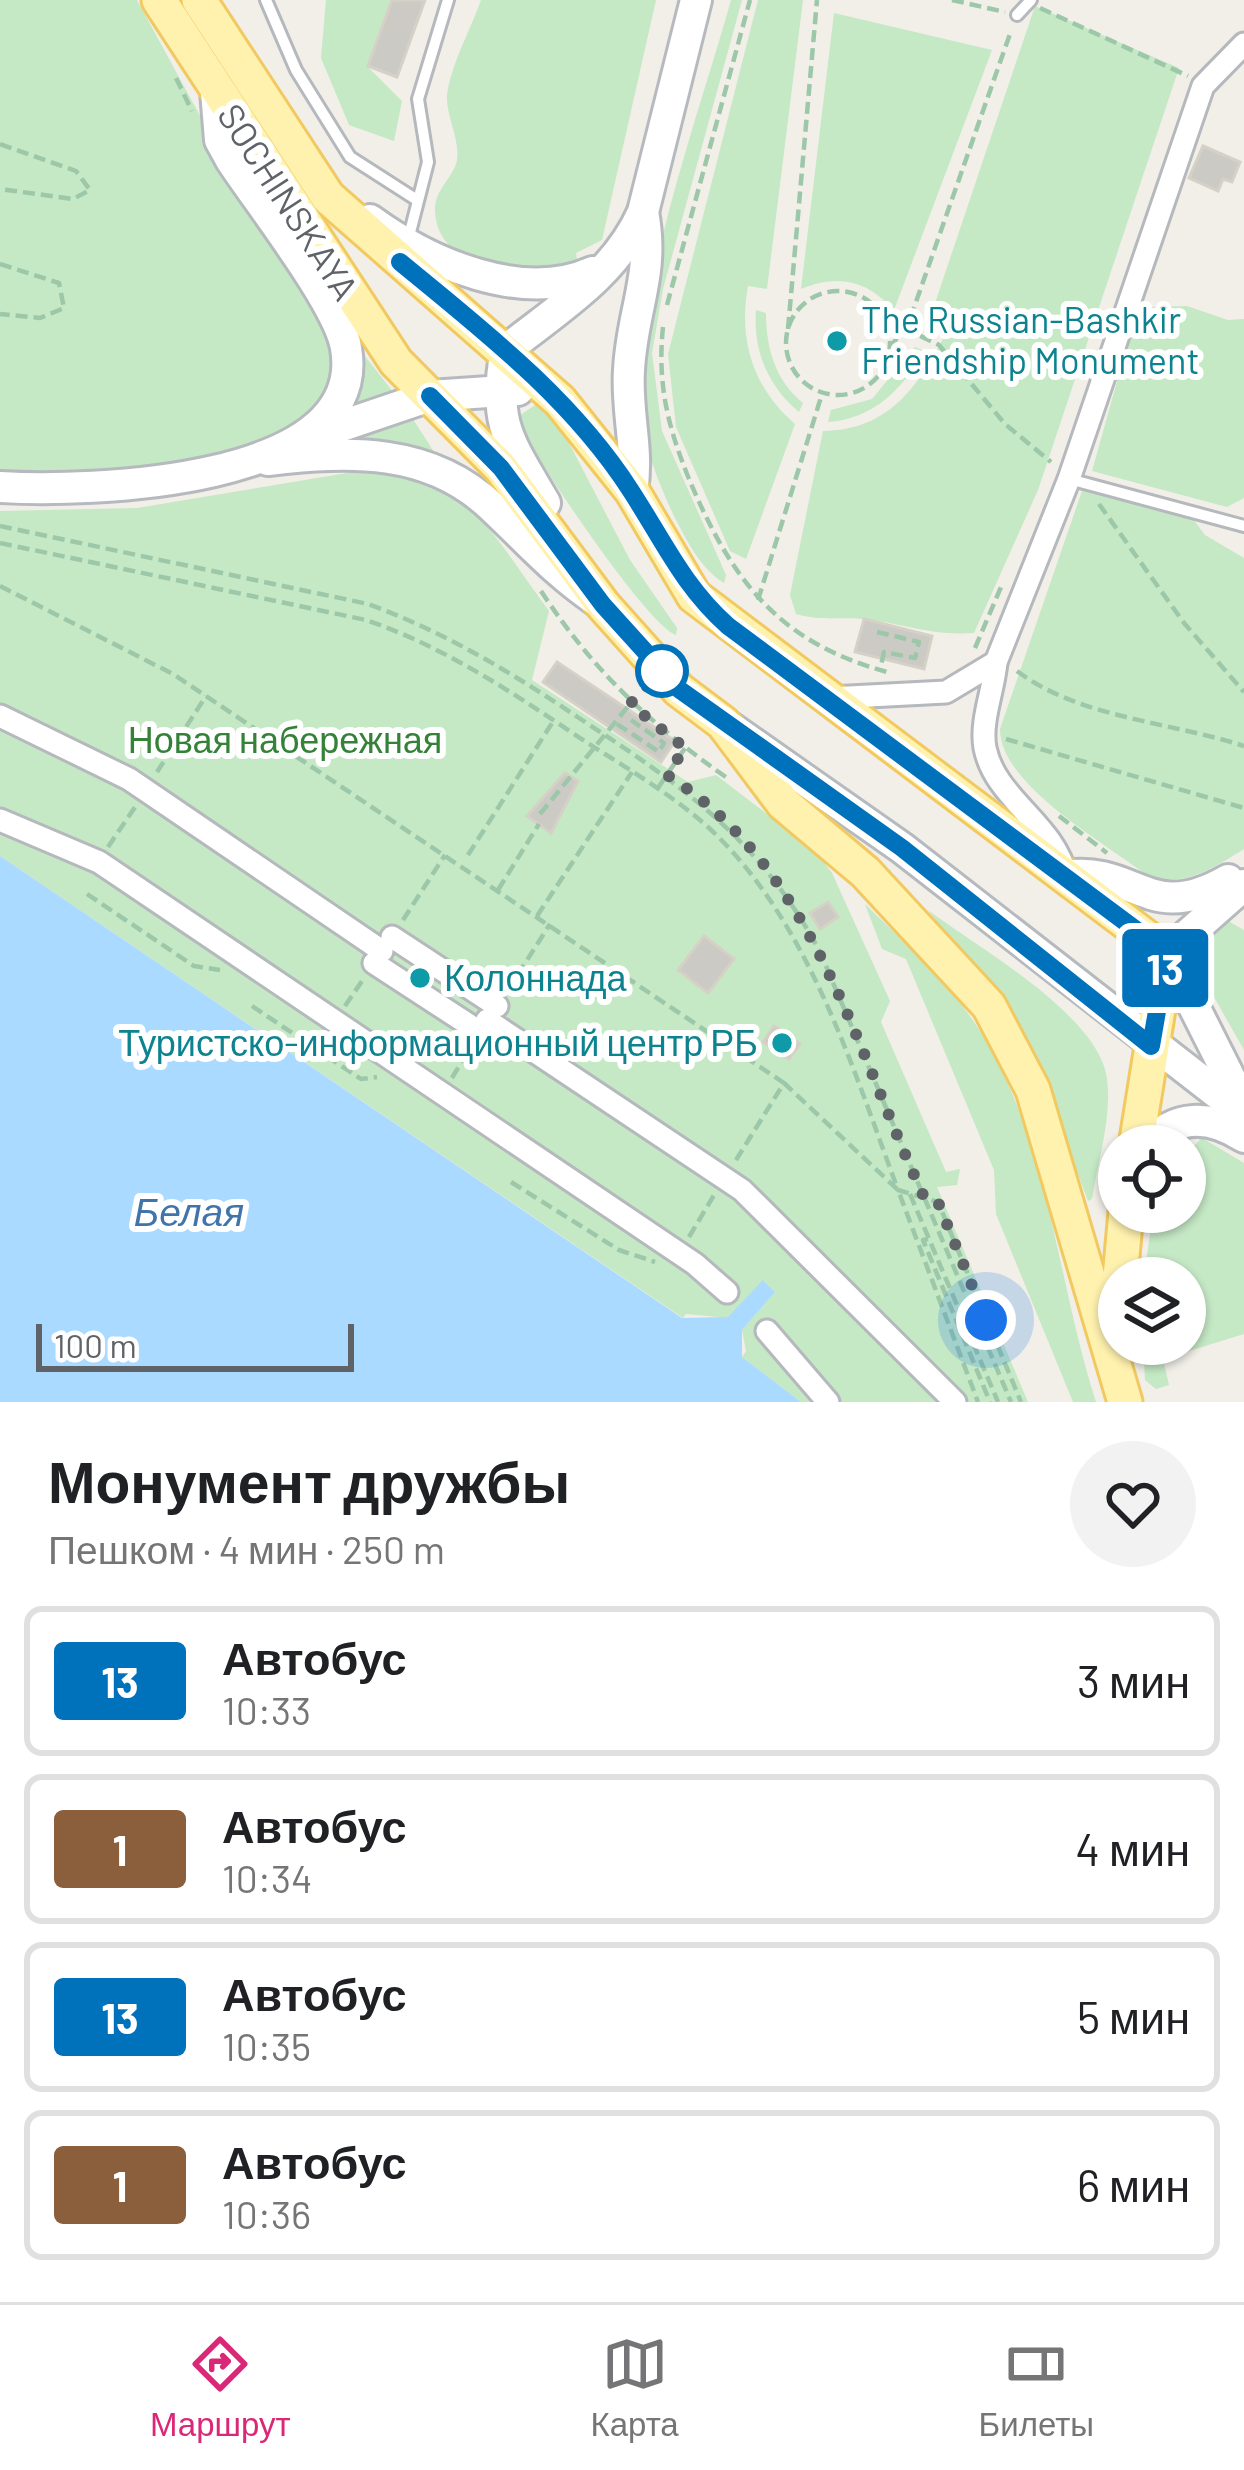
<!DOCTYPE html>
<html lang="ru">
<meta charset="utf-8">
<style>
:root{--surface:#fff;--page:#f2f2f2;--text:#202124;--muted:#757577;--line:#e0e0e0;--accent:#db2777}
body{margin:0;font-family:Barlow,sans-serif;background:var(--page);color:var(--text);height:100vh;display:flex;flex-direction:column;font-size:45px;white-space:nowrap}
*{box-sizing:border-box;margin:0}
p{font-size:39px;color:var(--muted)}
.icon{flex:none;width:66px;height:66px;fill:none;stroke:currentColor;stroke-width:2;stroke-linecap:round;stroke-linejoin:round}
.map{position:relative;height:1402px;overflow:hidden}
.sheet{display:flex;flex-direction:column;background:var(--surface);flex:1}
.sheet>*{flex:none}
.badge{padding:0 24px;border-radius:9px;font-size:42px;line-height:78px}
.tools{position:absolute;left:1098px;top:1125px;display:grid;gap:24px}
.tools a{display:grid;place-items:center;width:108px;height:108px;border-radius:50%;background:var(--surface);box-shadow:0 3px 9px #0004;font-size:60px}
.scale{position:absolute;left:36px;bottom:30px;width:318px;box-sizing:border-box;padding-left:12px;border:6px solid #5f6368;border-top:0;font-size:33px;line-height:42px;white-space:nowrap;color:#5f6368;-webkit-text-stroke:9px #fff;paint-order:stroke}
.you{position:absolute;width:60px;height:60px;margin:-30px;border:9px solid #fff;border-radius:50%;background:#1a73e8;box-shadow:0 0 0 18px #1a73e833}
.map>.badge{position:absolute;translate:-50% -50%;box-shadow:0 0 0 6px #fff}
.round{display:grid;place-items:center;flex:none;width:126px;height:126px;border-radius:63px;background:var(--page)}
.overview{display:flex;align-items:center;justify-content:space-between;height:204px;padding:0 48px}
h1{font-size:57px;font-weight:700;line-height:90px}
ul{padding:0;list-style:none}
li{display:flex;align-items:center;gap:36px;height:150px;margin:0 24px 18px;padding:0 24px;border:6px solid var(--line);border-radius:18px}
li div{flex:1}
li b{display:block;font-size:45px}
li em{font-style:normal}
li .badge{min-width:132px;font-weight:700;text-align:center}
.tabs{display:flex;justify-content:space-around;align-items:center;height:168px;border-top:3px solid var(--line);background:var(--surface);font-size:33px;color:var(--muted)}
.tabs a{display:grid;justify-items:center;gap:6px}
.tabs .current{color:var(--accent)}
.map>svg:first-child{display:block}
</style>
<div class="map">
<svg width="1244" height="1402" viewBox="0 0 1244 1402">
<rect width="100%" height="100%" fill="#f1efe8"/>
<g fill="#c5e8c5">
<path d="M 0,0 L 137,0 L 217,147 L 335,342 L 332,388 L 306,422 L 228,456 L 95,475 L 0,475 Z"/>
<path d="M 326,0 L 394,0 L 368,67 L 402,101 L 394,141 L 349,125 L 321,58 Z"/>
<path d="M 481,0 L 656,0 L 602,240 L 576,253 L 578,266 C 533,279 436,275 435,209 C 435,189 454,177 457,160 C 460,139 446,116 447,96 C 450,66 471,29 481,0 Z"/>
<path d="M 731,0 L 742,0 L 663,289 L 652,353 L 662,431 L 726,575 L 724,583 C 701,569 687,541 675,518 C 657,480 640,437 640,394 C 640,273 698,118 731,0 Z"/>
<path d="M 758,0 L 803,0 L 767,289 L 748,286 C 738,340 753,388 795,424 L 746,559 L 730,551 L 676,427 L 668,354 Z"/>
<path d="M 1035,6 L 1179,68 L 1038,490 L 974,633 C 928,636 904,623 862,619 C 839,617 819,621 796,614 L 790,595 L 823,431 C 889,430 918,387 946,333 L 928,324 Z"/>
<path d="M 834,13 L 992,50 L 894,310 C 866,280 839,274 801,289 Z"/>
<path d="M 1187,306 L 1228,320 L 1244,319 L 1244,498 L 1227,507 L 1092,471 L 1135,317 L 1150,307 Z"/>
<path d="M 756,310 L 766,313 C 766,348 775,380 803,403 L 799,412 C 768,386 753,351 756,310 Z"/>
<path d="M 357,346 L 397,397 L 339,418 Z"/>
<path d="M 915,347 L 924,351 C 903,389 873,419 828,422 L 831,410 L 872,399 Z"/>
<path d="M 535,405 L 548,409 L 558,422 L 630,560 L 677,628 L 676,635 C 646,624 532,454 516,418 Z"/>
<path d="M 409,413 L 436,455 L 414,449 L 316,446 Z"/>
<path d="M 353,472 C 471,476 486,526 549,611 L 532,680 L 688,782 L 716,775 L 815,851 L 832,873 L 890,1001 L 881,1022 L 946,1172 L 960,1169 L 957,1185 L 937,1187 L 1028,1402 L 801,1402 L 742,1357 L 746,1351 L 742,1330 L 775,1292 L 764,1281 L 728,1318 L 686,1314 L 683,1318 L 0,856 L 0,511 L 137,508 Z"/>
<path d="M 1083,488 L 1193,519 L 1205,535 L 1244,558 L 1244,849 C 1211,869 1187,887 1148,876 C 1105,843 1000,785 1000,729 Z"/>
<path d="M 865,904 C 902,940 942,976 972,1019 C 1049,1131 1055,1275 1096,1402 L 1073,1402 L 996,1214 L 994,1170 L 906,959 L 882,949 Z"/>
<path d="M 928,910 C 977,947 1100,1016 1107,1079 C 1112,1117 1098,1161 1092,1199 L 1088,1201 L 1028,1039 Z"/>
<path d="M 1230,922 L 1244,930 L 1244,1050 L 1193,960 L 1217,926 Z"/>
<path d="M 1202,1138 L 1244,1163 L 1244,1334 L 1163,1359 L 1169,1385 L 1156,1389 L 1145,1380 L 1143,1344 L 1185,1344 L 1185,1278 L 1144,1278 L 1152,1219 L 1154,1212 L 1185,1212 L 1185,1154 Z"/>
</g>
<path fill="#aadaff" d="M 0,856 L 682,1318 L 728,1317 L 763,1280 L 775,1292 L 742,1330 L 742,1357 L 801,1402 L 0,1402 Z"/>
<g fill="#cccac5" stroke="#d6d1c6" stroke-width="3">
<path d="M 392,0 L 425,0 L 397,77 L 368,66 Z"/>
<path d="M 1203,146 L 1240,162 L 1232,182 L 1223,179 L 1218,191 L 1189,178 Z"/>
<path d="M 864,619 L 932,636 L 924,669 L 855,652 Z"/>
<path d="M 557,662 L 675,741 L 661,762 L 543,682 Z"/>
<path d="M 565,773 L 578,781 L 551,833 L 527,816 Z"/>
<path d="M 828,902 L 838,917 L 820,929 L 810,913 Z"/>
<path d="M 704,936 L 734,959 L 708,993 L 678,970 Z"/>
<path d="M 774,1026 L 800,1044 L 789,1059 L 763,1042 Z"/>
</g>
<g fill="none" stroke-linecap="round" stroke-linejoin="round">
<defs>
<g id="lane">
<path d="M 266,0 L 296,70 L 350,157 L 417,200"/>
<path d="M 1017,15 L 1031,0"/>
<path d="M 408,240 L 428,162 L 418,99 L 448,0"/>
<path d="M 1069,479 L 1244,526"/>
</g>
<g id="street">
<path d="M 996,662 C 994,689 980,721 985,748 C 995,799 1054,823 1066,876"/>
<path d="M 830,698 L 946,692 L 996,662 L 1069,479 L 1203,86 L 1244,44"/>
<path d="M 0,716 L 129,779 L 382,951"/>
<path d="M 0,820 L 99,862 L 695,1264 L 727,1292"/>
<path d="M 392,937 L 497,1006"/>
<path d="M 374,963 L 480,1032"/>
<path d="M 487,1020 L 742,1190 L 955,1402"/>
<path d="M 767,1331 L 828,1402"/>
</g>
<g id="secondary">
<path d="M 370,220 C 429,263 522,304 593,272"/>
<path d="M 309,437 L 430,396 L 518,390"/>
<path d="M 268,460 C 349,451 430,447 493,508 C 528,541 556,573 596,600"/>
<path d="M 0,487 C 84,492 370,486 346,348 C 339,304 259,203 231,160 L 220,140 L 216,91"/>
<path d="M 632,491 C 639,449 626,412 629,370 C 632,310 655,274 643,212"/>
<path d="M 545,503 C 509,441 492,424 506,350 C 559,308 615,275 643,212 L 696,0"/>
<path d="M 728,726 L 902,848 L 1244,1114"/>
<path d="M 1066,876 C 1136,866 1148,926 1228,880"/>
<path d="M 1244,885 L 1167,953 L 1244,1106"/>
<path d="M 1148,1146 C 1175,1113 1210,1115 1244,1137"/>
</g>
<g id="primary">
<path d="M 159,0 L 396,362 L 501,468 L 603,605 L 679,690 L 723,723 L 783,803 L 865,872 L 989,1006 L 1033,1090 L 1125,1402"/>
<path d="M 199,0 L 328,197 L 560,401 L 632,491 L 694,596 L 1167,953 L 1136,1146"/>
<path d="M 1120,1278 L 1126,1212"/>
</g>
</defs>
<use href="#lane" stroke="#b5b8bc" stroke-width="16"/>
<use href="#street" stroke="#b5b8bc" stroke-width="27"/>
<use href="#secondary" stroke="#b6babf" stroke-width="36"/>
<use href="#primary" stroke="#f2c960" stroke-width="39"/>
<g stroke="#9cc7a9" stroke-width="4.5" stroke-dasharray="12 6" stroke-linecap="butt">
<path d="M 952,0 L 1005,12"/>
<path d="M 1040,8 L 1188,76"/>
<path d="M 176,78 L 192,111"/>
<path d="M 0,144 L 76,171 L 90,190 L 73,199 L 0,189"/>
<path d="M 0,264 L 59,283 L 64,308 L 40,318 L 0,314"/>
<circle cx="838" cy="343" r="52"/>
<path d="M 667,305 L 750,0"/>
<path d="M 663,327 C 657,384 668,427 689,479 C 732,581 779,644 891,673"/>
<path d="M 904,328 L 939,345 L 1005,424 L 1051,462"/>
<path d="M 788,329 L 817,0"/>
<path d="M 890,348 L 910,319 L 1011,31"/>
<path d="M 1099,504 L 1184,623 L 1244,692"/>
<path d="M 0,526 L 368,604 C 445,632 512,673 579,718 C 684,787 759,838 820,952 L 1011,1402"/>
<path d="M 0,543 L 366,620 C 442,646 507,689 574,734 C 619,764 668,791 709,828 C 808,920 852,1066 898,1190 L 938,1202 L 1021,1402"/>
<path d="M 0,586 L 173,674 L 784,1083"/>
<path d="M 541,591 C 595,673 650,724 730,780"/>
<path d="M 758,600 L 822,394"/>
<path d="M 877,632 L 919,642 L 915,658 L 884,652 L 880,670"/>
<path d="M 975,648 L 1001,587"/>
<path d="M 1017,671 C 1079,718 1171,722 1244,746"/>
<path d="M 617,724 L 659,752 L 664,743 L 631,720"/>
<path d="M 1006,739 L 1244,808"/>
<path d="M 157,772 L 206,696"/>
<path d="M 658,788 L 685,748"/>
<path d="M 540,814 L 630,704"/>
<path d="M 1059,816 L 1107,853"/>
<path d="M 108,847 L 135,807"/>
<path d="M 468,855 L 554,720"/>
<path d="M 498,890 L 539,824"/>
<path d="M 87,894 L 194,966 L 220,970"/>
<path d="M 537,916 L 632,772"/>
<path d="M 403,920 L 445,855"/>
<path d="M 508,990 L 550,924"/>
<path d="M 252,1006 L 361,1079 L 377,1077"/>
<path d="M 345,1006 L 362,981"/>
<path d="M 452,1078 L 471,1046"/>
<path d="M 736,1160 L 784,1083 L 898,1190 L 978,1402"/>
<path d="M 511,1182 L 619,1250 L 655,1262"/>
<path d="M 910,1194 L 998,1402"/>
<path d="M 689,1237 L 714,1195"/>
<path d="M 928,1239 L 923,1240 L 990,1402"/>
</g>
<use href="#lane" stroke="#fff" stroke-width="10"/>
<use href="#street" stroke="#fff" stroke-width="21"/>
<use href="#secondary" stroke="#fff" stroke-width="30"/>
<use href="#primary" stroke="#fff2af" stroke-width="33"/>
</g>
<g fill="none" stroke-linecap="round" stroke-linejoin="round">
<defs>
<path id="line" d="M 400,262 C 484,331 572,399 631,491 C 663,540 683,586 728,626 L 1167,953 L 1151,1046 L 902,848 L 680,690 L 603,605 L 501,468 L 430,396"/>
</defs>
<use href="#line" stroke="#fff" stroke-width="27"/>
<use href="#line" stroke="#0072bc" stroke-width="18"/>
<path stroke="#5f6368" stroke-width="12" stroke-dasharray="0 21.6" d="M 662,671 L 630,704 L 685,748 L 667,775 C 815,868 855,1050 925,1199 L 938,1202 L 986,1320"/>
</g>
<g fill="#0f9aa8" stroke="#fff" stroke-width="4.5">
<circle cx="837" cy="341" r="12"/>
<circle cx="420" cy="978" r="12"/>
<circle cx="782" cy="1043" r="12"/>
</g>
<circle fill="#fff" stroke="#0072bc" stroke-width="6" cx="662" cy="671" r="24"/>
<g text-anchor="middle" stroke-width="12" stroke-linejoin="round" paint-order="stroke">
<g font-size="36" fill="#5f6368" stroke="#fff">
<text transform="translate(288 202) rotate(57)" y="13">SOCHINSKAYA</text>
</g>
<g font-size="36" fill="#0d838f" stroke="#fff" text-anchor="start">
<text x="861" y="333">The Russian-Bashkir<tspan x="861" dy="41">Friendship Monument</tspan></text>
<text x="444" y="991">Колоннада</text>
<text x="758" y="1056" text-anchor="end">Туристско-информационный центр РБ</text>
</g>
<g font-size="36" fill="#348238" stroke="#fff">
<text x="285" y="753">Новая набережная</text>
</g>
<g font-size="39" font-style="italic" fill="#4174aa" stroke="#fff">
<text x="189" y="1226">Белая</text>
</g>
</g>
</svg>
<div class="tools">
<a><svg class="icon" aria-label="locate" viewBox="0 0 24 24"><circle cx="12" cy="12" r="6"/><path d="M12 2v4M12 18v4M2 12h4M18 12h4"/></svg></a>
<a><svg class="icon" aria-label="layers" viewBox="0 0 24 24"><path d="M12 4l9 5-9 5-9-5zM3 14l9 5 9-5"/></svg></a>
</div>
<div class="scale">100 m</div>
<div class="you" style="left:986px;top:1320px"></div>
<b class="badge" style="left:1165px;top:968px;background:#0072bc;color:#fff">13</b>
</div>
<section class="sheet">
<div class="overview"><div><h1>Монумент дружбы</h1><p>Пешком · 4 мин · 250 m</p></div><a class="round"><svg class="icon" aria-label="heart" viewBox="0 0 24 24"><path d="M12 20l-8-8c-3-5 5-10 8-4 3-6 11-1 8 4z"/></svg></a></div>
<ul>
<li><span class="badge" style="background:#0072bc;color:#fff">13</span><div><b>Автобус</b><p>10:33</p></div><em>3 мин</em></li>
<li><span class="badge" style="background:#8b5e3c;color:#fff">1</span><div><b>Автобус</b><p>10:34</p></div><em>4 мин</em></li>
<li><span class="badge" style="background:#0072bc;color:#fff">13</span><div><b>Автобус</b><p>10:35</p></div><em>5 мин</em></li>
<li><span class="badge" style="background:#8b5e3c;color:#fff">1</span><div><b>Автобус</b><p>10:36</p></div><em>6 мин</em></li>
</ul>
</section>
<nav class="tabs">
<a class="current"><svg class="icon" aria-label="directions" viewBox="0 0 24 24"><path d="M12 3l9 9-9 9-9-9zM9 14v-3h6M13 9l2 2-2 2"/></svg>Маршрут</a>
<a><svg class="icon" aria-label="map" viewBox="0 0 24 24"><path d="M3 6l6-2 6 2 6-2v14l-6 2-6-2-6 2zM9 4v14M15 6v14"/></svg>Карта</a>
<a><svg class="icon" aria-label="tickets" viewBox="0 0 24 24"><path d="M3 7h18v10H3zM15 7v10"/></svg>Билеты</a>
</nav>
